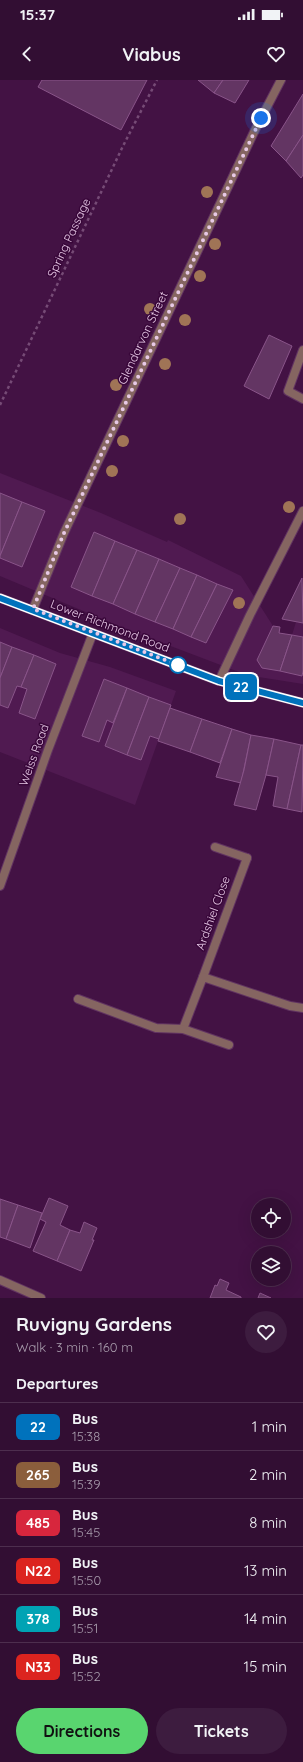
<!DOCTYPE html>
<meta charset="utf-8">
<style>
:root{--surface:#320e33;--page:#3d1c3f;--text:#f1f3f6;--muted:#a89cac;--line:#4d2e4e;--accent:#59d56f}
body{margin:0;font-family:Quicksand,sans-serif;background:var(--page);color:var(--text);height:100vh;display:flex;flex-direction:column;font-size:15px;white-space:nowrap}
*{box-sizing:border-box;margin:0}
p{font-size:13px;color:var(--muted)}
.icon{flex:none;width:22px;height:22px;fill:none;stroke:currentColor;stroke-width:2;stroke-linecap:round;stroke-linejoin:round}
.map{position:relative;height:1218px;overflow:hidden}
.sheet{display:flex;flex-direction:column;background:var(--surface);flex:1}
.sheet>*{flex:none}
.badge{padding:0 8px;border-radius:6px;font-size:14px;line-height:26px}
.fabs{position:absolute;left:251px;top:1118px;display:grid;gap:8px}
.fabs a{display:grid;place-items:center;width:40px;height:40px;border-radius:50%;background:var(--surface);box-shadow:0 4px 16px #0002,0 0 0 1px var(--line);font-size:20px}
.you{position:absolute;width:20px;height:20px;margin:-10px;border:3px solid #fff;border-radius:50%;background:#1a73e8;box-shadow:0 0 0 6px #1a73e833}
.map>.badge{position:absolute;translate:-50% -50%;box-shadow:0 0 0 2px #fff}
h2{padding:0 16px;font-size:15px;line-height:36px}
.round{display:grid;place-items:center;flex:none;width:42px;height:42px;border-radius:21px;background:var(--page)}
.headline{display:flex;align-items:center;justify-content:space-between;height:68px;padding:0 16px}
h1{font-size:19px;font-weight:700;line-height:30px}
.primary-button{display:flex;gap:8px;margin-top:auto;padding:8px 16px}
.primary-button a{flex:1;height:46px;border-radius:24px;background:var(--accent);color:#111;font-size:16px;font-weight:700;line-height:46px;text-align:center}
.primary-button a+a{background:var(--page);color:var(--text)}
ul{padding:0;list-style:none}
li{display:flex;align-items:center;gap:12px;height:48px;padding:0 16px;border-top:1px solid var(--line)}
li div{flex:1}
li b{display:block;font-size:15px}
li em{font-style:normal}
li .badge{min-width:44px;font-weight:700;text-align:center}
.status{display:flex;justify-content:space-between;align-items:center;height:28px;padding:0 20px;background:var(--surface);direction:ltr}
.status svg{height:11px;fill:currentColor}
header{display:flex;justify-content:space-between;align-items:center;height:52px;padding:0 16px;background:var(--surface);font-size:18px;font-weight:700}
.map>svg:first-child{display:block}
</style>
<div class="status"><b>15:37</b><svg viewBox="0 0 49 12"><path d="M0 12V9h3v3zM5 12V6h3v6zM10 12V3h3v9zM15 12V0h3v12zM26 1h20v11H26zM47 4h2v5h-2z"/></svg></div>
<header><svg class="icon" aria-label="back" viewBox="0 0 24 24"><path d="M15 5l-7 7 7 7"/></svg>Viabus<svg class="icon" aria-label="heart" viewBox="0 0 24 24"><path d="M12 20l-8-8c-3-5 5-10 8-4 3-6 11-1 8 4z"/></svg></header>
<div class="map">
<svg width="303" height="1218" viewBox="0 0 303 1218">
<rect width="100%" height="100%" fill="#431244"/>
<g fill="#501a51">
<path d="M 0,393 L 101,433 L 167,462 L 168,460 L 241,496 L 273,546 L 280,547 L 279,553 L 292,555 L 296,542 L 303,543 L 303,604 L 247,595 L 131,551 L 0,496 Z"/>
<path d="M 0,548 L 60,573 L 110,587 L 176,611 L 135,725 L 0,672 Z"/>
</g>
<g fill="#633563" stroke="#895489">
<path d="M 42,0 L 147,0 L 121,50 L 38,7 Z"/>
<path d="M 198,0 L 223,0 L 214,13 Z"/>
<path d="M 223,0 L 249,0 L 235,23 L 214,13 Z"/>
<path d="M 303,14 L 303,55 L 286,81 L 271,66 Z"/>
<path d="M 303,55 L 303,95 L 301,98 L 286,81 Z"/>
<path d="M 269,255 L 292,266 L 269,319 L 244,306 Z"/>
<path d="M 0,413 L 22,422 L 0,476 Z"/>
<path d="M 22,422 L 45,431 L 22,487 L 0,478 L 0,476 Z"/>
<path d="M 94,452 L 115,461 L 92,516 L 71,507 Z"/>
<path d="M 115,461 L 137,470 L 113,524 L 92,516 Z"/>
<path d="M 137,470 L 159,479 L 135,534 L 113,524 Z"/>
<path d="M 159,479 L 180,488 L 155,542 L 135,534 Z"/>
<path d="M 180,488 L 197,495 L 173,549 L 155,542 Z"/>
<path d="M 197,495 L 217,504 L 191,557 L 173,549 Z"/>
<path d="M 302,498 L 303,543 L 282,539 Z"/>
<path d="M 217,504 L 233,510 L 206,563 L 191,557 Z"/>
<path d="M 273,546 L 280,547 L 279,553 L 292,555 L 280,591 L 262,588 L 257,580 Z"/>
<path d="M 292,555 L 303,557 L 303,591 L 302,596 L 280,591 Z"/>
<path d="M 0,562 L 12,567 L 0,598 Z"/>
<path d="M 12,567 L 34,575 L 21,607 L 17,606 L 8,628 L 0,625 L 0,598 Z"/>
<path d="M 34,575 L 56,584 L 35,639 L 19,633 L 27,609 L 21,607 Z"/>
<path d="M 104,599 L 127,608 L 113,643 L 107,640 L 99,662 L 82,656 Z"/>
<path d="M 127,608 L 149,617 L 127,675 L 105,666 Z"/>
<path d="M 149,617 L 171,625 L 159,659 L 150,656 L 141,680 L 127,675 Z"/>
<path d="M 170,628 L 202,639 L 190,672 L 158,661 Z"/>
<path d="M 202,639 L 232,649 L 220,683 L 190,672 Z"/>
<path d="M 232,649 L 251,655 L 241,703 L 216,697 Z"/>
<path d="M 251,655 L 274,659 L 266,695 L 256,730 L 234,725 L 244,690 Z"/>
<path d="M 274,659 L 301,665 L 287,729 L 273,726 L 278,697 L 266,695 Z"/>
<path d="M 301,665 L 303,665 L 302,732 L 287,729 Z"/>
<path d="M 49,1118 L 68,1126 L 60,1145 L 70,1150 L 57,1181 L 33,1171 L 46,1142 L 40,1139 Z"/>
<path d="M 0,1119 L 18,1125 L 6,1159 L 0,1157 Z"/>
<path d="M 18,1125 L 42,1133 L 30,1168 L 6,1159 Z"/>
<path d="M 84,1142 L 97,1148 L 92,1160 L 94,1160 L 81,1191 L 57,1181 L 70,1150 L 80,1153 Z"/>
<path d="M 220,1199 L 229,1203 L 226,1210 L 241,1217 L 241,1218 L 210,1218 L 215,1205 L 217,1206 Z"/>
<path d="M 260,1213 L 271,1218 L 258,1218 Z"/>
</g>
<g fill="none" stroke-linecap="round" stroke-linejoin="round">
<defs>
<g id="lane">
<path d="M 303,270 L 288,311 L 303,319"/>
<path d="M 215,767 L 247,778"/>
</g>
<g id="street">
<path d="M 33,529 L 64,453 L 255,50 L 281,0"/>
<path d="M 219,601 L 250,535 L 303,431"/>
<path d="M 0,806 L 48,670 L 93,553"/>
<path d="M 203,897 L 247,778"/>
<path d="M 78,919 L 156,948 L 183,949 L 203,897 L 290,926 L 303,928"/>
<path d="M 183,949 L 229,965"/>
<path d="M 0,1200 L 41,1218"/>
</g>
<path id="secondary" d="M 0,518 L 219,601 L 303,623"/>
</defs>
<use href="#lane" stroke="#613361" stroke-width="10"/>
<use href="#street" stroke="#613361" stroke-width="10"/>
<use href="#secondary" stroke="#613361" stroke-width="10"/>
<path stroke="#764b76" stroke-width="2.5" stroke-dasharray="3 3" stroke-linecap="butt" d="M 0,325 L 123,66 L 157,0"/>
<use href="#lane" stroke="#856561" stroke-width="8"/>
<use href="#street" stroke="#856561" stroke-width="8"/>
<use href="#secondary" stroke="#b8857f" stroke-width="8"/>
</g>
<g fill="#a07456">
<circle cx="207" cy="112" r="6"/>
<circle cx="215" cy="164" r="6"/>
<circle cx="200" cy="196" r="6"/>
<circle cx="150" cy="229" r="6"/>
<circle cx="185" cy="240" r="6"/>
<circle cx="165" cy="284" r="6"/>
<circle cx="116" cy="305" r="6"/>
<circle cx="123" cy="361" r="6"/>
<circle cx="112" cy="391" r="6"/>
<circle cx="289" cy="427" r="6"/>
<circle cx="180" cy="439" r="6"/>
<circle cx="239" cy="523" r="6"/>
</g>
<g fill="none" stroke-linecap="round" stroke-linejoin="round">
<defs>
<path id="line" d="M 0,518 L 219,601 L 303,623"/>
</defs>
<use href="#line" stroke="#fff" stroke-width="9"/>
<use href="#line" stroke="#0072bc" stroke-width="6"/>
<path stroke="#e7c9e6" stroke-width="4" stroke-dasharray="0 7.2" d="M 178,585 L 33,529 L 64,453 L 261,38"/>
</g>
<circle fill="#fff" stroke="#0072bc" stroke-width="2" cx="178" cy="585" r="8"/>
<g text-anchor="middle" stroke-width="3" stroke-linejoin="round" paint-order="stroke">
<g font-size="12" fill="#e7c9e6" stroke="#380639">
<text transform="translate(69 158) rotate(-65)" y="4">Spring Passage</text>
<text transform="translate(143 258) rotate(-65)" y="4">Glendarvon Street</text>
<text transform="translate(110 546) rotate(21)" y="4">Lower Richmond Road</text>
<text transform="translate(34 675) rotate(-70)" y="4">Weiss Road</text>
<text transform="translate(213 833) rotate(-70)" y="4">Ardshiel Close</text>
</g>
</g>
</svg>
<div class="fabs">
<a><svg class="icon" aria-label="locate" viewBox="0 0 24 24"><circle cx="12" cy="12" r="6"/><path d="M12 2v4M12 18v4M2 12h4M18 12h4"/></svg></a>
<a><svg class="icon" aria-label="layers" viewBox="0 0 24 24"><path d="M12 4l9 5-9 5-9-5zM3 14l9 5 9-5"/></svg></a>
</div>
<div class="you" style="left:261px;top:38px"></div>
<b class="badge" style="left:241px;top:607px;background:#0072bc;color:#fff">22</b>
</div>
<section class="sheet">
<div class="headline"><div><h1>Ruvigny Gardens</h1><p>Walk · 3 min · 160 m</p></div><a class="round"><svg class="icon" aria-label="heart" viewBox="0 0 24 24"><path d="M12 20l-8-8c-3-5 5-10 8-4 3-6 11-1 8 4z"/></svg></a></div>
<h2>Departures</h2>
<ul>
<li><span class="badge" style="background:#0072bc;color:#fff">22</span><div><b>Bus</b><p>15:38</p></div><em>1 min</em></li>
<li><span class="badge" style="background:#8b5e3c;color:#fff">265</span><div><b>Bus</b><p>15:39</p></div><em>2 min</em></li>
<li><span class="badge" style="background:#d7263d;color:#fff">485</span><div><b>Bus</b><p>15:45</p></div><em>8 min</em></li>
<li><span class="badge" style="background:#dc241f;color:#fff">N22</span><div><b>Bus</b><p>15:50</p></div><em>13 min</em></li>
<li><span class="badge" style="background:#00a3b4;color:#fff">378</span><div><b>Bus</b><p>15:51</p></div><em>14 min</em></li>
<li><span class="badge" style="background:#dc241f;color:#fff">N33</span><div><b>Bus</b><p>15:52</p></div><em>15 min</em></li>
</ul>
<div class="primary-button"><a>Directions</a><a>Tickets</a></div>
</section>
